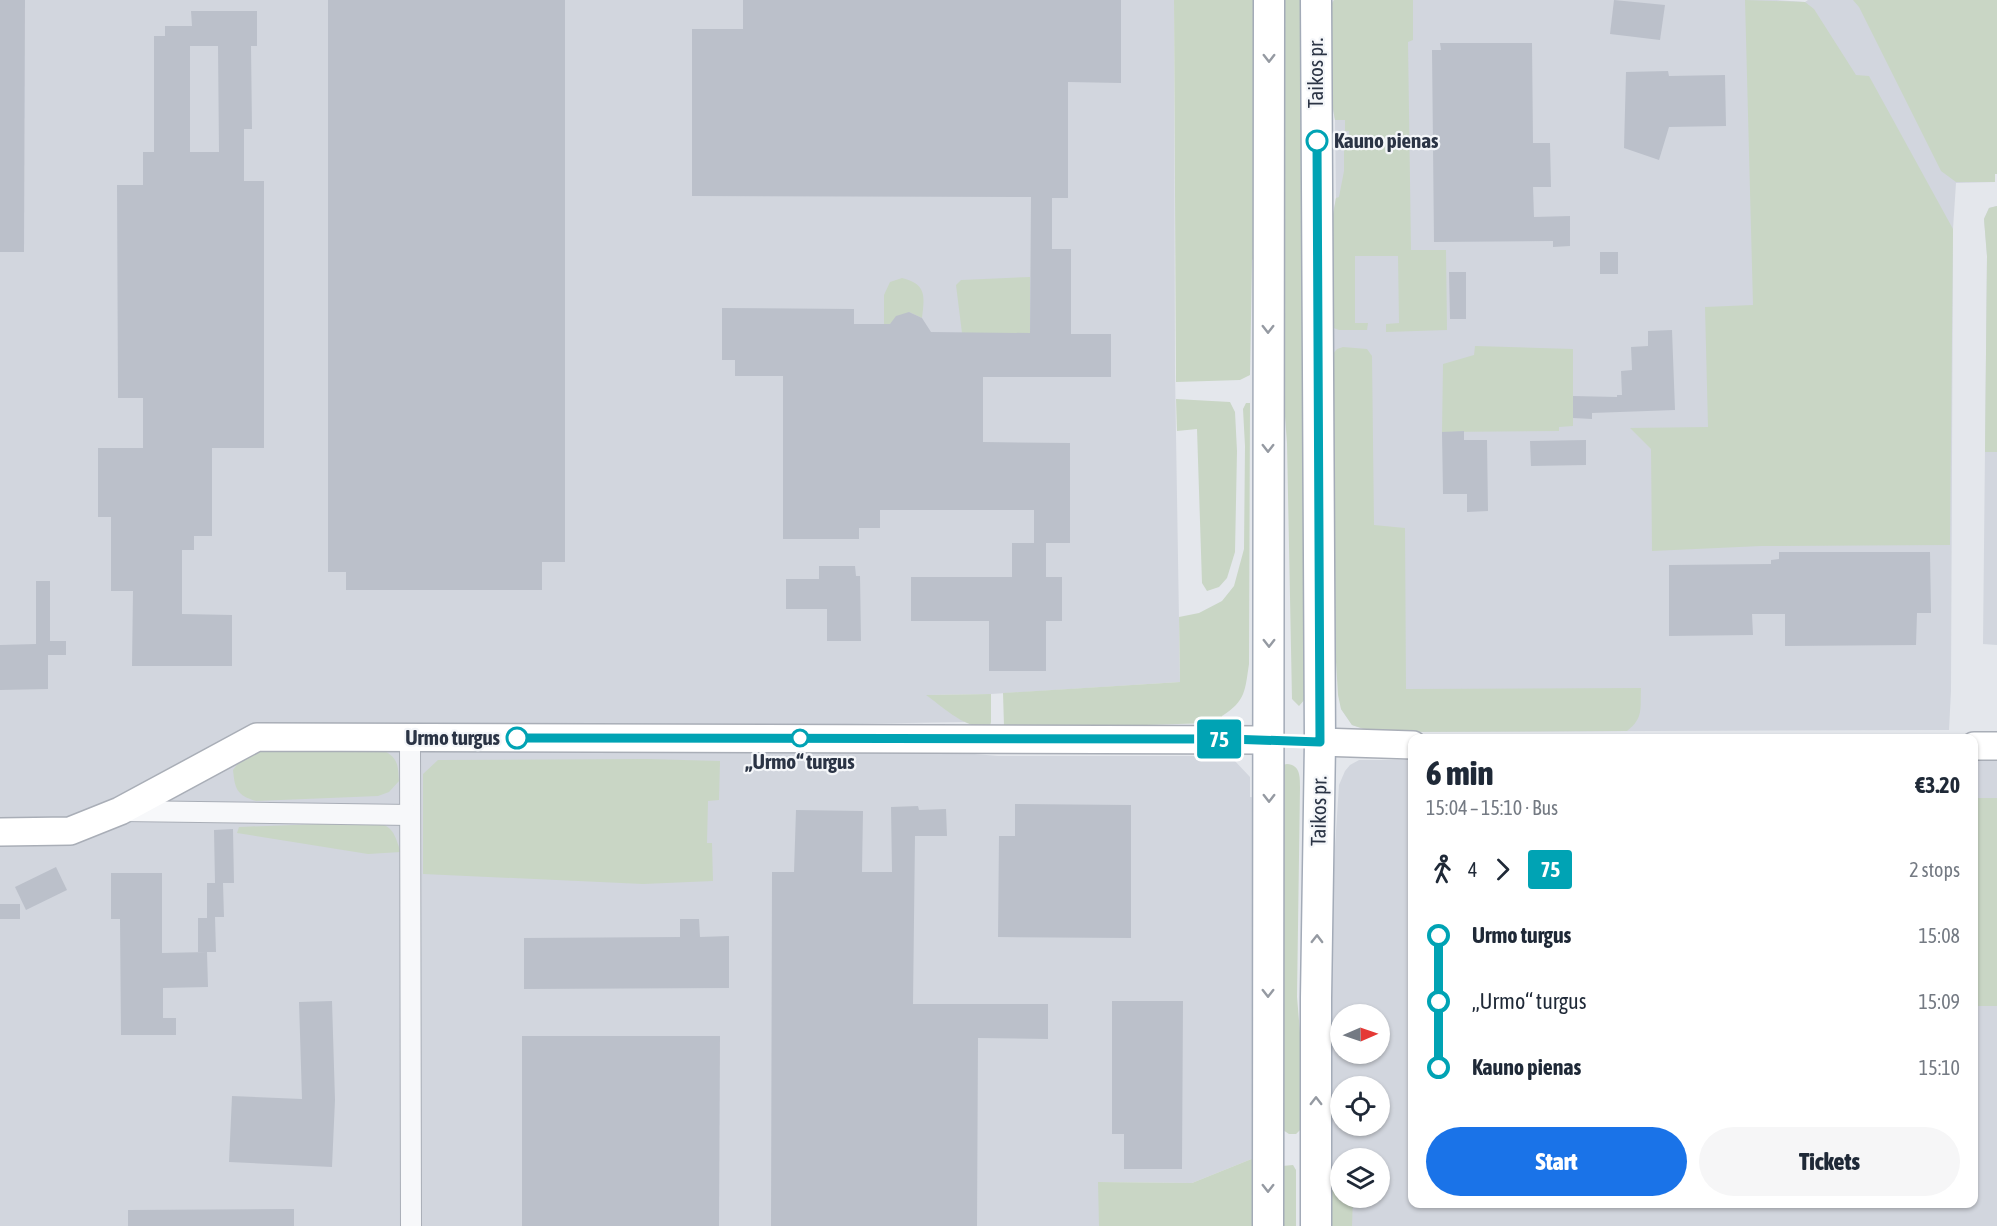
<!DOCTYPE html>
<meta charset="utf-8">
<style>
:root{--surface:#fff;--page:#f6f6f7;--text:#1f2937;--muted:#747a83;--accent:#1a73e8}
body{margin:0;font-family:"Asap Condensed",sans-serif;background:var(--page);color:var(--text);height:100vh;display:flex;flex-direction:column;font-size:22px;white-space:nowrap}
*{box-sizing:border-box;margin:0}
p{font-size:20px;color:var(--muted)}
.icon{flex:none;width:33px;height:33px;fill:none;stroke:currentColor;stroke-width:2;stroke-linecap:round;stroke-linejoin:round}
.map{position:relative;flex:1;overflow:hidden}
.panel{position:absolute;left:1408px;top:734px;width:570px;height:474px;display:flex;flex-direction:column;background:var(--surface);border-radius:12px;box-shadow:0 2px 4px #0004}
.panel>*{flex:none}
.badge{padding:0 12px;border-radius:4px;font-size:21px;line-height:39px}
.needle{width:39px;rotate:88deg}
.tools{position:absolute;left:1330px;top:1004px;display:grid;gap:12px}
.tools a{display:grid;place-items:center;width:60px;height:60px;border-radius:50%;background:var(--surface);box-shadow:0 2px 4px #0004;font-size:30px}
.map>.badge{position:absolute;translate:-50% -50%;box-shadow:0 0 0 3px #fff}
.legs{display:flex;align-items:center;gap:9px;height:66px;padding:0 18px;font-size:20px}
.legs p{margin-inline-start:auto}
.overview{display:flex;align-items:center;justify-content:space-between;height:102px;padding:0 18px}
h1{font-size:33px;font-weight:800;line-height:45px}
.cta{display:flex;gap:12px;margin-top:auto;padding:12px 18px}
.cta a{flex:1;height:69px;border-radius:36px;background:var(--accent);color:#fff;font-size:24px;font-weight:800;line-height:69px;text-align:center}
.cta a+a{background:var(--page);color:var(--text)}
ul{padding:0 18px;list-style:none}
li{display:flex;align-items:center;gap:21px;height:66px;font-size:22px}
li i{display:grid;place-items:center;width:9px;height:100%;margin:0 8px;background:currentColor}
li i::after{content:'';width:15px;height:15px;margin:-8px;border:4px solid;border-radius:50%;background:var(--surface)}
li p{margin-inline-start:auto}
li:first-child i{background:linear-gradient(#0000 50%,currentColor 0)}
li:last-child i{background:linear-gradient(currentColor 50%,#0000 0)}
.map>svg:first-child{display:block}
</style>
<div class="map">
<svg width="1997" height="1226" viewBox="0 0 1997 1226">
<rect width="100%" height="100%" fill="#e4e7ec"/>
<g fill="#d2d6de" fill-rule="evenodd">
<path d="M 0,0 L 1174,0 L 1175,372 L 1180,682 L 991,694 L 927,695 L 965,722 L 613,728 L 257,730 L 68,824 L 0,824 Z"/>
<path d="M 1334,0 L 1776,0 L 1805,2 L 1808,0 L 1997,0 L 1997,174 L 1995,174 L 1995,182 L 1956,183 L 1953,229 L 1951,691 L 1949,730 L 1373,732 L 1352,725 L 1341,709 L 1334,629 L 1331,226 L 1336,198 L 1335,120 L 1328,83 L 1331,3 Z"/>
<path d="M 1997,206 L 1997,645 L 1983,644 L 1987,256 L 1984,219 L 1989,208 Z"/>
<path d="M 250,747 L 928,750 L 998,756 L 1218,756 L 1234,760 L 1250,777 L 1250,797 L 1257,798 L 1254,1158 L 1192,1183 L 1099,1182 L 1099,1226 L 0,1226 L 0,841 L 70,842 Z"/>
<path d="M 1974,759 L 1997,759 L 1997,1226 L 1326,1226 L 1328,953 L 1339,785 L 1345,771 L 1350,765 L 1359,760 L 1413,760 L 1413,1203 L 1974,1203 ZM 1341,1014 L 1380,1014 L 1380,1053 L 1341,1053 ZM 1341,1086 L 1380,1086 L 1380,1125 L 1341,1125 ZM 1341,1158 L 1380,1158 L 1380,1197 L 1341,1197 Z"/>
</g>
<g fill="#c9d6c5">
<path d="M 1174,0 L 1256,0 L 1258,256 L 1252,260 L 1250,375 L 1240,380 L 1176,382 Z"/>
<path d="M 1279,0 L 1306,0 L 1305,699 L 1299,706 L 1292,699 L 1287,443 L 1280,350 Z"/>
<path d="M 1334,0 L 1413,0 L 1413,40 L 1408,42 L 1411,250 L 1446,250 L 1447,330 L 1386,332 L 1386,324 L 1399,323 L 1398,256 L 1355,256 L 1355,323 L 1368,323 L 1367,330 L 1339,330 L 1331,327 L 1331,226 L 1336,198 L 1339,197 L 1344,171 L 1344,145 L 1348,145 L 1349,131 L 1345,131 L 1345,120 L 1335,120 C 1331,95 1319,21 1334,0 Z"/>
<path d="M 1745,0 L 1805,2 L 1814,9 L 1856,75 L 1869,76 L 1953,229 L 1950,545 L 1761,546 L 1652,551 L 1651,449 L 1630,428 L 1708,427 L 1705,307 L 1753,305 Z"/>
<path d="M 1853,0 L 1997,0 L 1997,174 L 1995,174 L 1995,182 L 1956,182 L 1941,171 L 1859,7 Z"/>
<path d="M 1997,206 L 1997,452 L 1985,452 L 1987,256 L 1984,219 L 1989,208 Z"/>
<path d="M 1030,277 L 1030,333 L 962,333 L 956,285 L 961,280 Z"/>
<path d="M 902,278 C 926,284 925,295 922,318 L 909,312 L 890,324 L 884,324 L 884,295 L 890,282 Z"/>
<path d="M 1475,346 L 1573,349 L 1573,426 L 1559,427 L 1559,431 L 1442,432 L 1443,364 L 1474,355 Z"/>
<path d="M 1343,347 L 1367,349 L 1372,356 L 1374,525 L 1405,528 L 1406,689 L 1641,688 C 1640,708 1644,718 1627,731 L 1373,732 L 1352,725 L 1341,709 L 1338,695 L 1334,629 L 1327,361 L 1337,349 Z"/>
<path d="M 1176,399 L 1230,402 L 1235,412 L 1237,451 L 1235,552 L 1227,578 L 1219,587 L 1207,591 L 1202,583 L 1197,429 L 1177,431 Z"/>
<path d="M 1246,403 L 1250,403 L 1249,664 C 1245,690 1246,701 1222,716 L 1222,721 L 1211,723 L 1013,729 L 1004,726 L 1003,693 L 1180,682 L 1179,617 L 1199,613 L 1222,601 L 1234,586 L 1244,549 L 1245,446 L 1243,409 Z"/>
<path d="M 991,694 L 991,722 L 990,726 C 968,732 942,706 926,695 Z"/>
<path d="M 264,749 L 383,750 C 398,758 398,765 399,781 L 389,792 L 378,796 L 256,801 C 237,795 235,790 233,770 L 242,758 Z"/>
<path d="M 647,759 L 720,761 L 719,800 L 708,801 L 707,843 L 712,843 L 713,881 L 643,884 L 423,874 L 423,774 L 438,760 Z"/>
<path d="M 1287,764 C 1300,765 1300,776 1300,787 L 1297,997 L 1302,1056 L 1303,1127 L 1296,1134 L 1289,1134 L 1283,1130 L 1282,765 Z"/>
<rect x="1974" y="798" width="23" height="208"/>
<path d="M 374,822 C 394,826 394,834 401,852 L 368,854 L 237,833 L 239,827 Z"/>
<path d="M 1254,1158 L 1253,1226 L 1099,1226 L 1098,1182 L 1192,1183 Z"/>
<path d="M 1293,1165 L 1296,1170 L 1296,1226 L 1283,1226 L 1282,1166 Z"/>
<path d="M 1341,1166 L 1341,1197 L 1353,1197 L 1352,1226 L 1326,1226 L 1330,1179 Z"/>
</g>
<g fill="#bbc0ca" fill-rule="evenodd">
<path d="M 0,0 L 25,0 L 24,252 L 0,252 Z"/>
<path d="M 328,0 L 565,0 L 565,562 L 542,562 L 542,590 L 346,590 L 346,572 L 328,572 Z"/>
<path d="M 743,0 L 1121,0 L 1121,83 L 1068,82 L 1068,198 L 1052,198 L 1052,249 L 1071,249 L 1071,334 L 1111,334 L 1111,377 L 983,377 L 983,442 L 1070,443 L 1070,543 L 1034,543 L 1034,510 L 880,510 L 880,528 L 859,528 L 859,539 L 783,539 L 783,376 L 735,376 L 735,360 L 722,360 L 722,308 L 854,309 L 854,324 L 890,324 L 896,316 L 909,312 L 922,318 L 931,332 L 1030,333 L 1031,197 L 692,196 L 692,29 L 743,29 Z"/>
<path d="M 1614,0 L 1665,5 L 1660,40 L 1610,34 Z"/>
<path d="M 191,11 L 257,11 L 257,46 L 251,46 L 252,129 L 244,129 L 244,181 L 264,181 L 264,448 L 212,448 L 212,536 L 194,536 L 194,550 L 182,550 L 182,614 L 232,615 L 232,666 L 132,666 L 133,591 L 111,591 L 111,517 L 98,517 L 98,448 L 143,448 L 143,398 L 118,398 L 117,185 L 143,185 L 143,152 L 154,152 L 154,36 L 165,36 L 165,26 L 192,26 ZM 190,46 L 218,46 L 219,152 L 190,152 Z"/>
<path d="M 1440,43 L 1532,43 L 1533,143 L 1550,143 L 1551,187 L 1533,187 L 1534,217 L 1570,216 L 1570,246 L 1553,247 L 1553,241 L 1434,242 L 1432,50 L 1441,50 Z"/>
<path d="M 1668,71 L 1669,76 L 1725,75 L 1726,126 L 1669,127 L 1659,160 L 1624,148 L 1626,72 Z"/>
<rect x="1600" y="252" width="18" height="22"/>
<path d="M 1449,272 L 1466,272 L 1466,319 L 1450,319 Z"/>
<path d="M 1672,330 L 1675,410 L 1592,413 L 1592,419 L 1573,418 L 1573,396 L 1617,397 L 1617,395 L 1622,395 L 1621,371 L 1632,370 L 1631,347 L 1648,346 L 1648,331 Z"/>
<path d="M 1464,431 L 1464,440 L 1487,440 L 1488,511 L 1467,512 L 1467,494 L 1443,494 L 1442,432 Z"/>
<path d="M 1586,440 L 1586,465 L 1531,466 L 1530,441 Z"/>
<path d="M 1012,543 L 1046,543 L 1046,577 L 1062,577 L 1062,621 L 1046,621 L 1046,671 L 989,671 L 989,621 L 911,621 L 911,577 L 1012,577 Z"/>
<path d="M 1779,552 L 1930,552 L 1931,613 L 1917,613 L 1916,645 L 1785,646 L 1785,614 L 1752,614 L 1753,635 L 1669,636 L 1669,565 L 1771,564 L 1771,560 L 1779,559 Z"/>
<path d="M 819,566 L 855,566 L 856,576 L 860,576 L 861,641 L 827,641 L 827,609 L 786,609 L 786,579 L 819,579 Z"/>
<path d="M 36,581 L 50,581 L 50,641 L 66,641 L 66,655 L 48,655 L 48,689 L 0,690 L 0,645 L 36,644 Z"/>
<path d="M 1015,804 L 1131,805 L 1131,938 L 998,937 L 999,836 L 1015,836 Z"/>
<path d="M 918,806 L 919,810 L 946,809 L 947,836 L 915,836 L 913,1004 L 1048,1004 L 1048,1039 L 978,1038 L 977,1226 L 771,1226 L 772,872 L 794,872 L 796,810 L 863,811 L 862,872 L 892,872 L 891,807 Z"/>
<path d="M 233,829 L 234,883 L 223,883 L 224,917 L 215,917 L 216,952 L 198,952 L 198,918 L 207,918 L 207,883 L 215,883 L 214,830 Z"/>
<path d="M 56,867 L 67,890 L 26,910 L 15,887 Z"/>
<path d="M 111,873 L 162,873 L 162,953 L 207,952 L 208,987 L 163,988 L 163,1018 L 176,1018 L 176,1035 L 121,1035 L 120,919 L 111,919 Z"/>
<rect x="0" y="904" width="20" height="15"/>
<path d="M 680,919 L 699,919 L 700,937 L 729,936 L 729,988 L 524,989 L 524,938 L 680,937 Z"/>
<path d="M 332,1001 L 335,1100 L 332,1167 L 229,1162 L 232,1096 L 302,1099 L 299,1002 Z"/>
<path d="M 1112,1001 L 1183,1001 L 1182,1169 L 1124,1169 L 1124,1134 L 1112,1134 Z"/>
<path d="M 522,1036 L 720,1036 L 719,1226 L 522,1226 Z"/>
<path d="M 294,1209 L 294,1226 L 128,1226 L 128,1210 Z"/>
</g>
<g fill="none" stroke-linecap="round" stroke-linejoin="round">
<defs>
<g id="street">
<path d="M 410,737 L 411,1226"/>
<path d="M 123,811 L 410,815"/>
</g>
<g id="secondary">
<path d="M 1320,742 L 1413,745"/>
<path d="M 1974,746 L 1997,746"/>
<path d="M 0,832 L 70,831 L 120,811 L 257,737 L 1269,740"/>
</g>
<g id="primary">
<path d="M 1268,1226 L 1269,0"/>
<path d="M 1316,1226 L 1316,998 L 1320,742 L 1316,0"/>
</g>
</defs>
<use href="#street" stroke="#a9aeb7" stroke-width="22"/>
<use href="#secondary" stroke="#a9aeb7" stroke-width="30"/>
<use href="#primary" stroke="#a3abb8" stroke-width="33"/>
<use href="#street" stroke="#f7f8fa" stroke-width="20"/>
<use href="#secondary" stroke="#fff" stroke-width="27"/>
<use href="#primary" stroke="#fff" stroke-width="30"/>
</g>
<defs><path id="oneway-chevron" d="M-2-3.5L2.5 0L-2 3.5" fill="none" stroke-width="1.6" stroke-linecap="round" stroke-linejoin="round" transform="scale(1.5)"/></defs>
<g stroke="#959aa2">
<use href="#oneway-chevron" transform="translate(1269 58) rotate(90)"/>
<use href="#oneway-chevron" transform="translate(1268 329) rotate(90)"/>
<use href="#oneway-chevron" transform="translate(1268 448) rotate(90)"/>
<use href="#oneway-chevron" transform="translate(1269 643) rotate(90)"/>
<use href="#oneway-chevron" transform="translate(1269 798) rotate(90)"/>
<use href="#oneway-chevron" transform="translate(1317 939) rotate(-89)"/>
<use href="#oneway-chevron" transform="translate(1268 993) rotate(90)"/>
<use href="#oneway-chevron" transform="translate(1316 1101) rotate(-90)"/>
<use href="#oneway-chevron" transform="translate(1268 1188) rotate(90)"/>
</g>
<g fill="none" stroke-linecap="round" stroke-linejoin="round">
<defs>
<path id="line-1" d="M 517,738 L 1229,739 L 1320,742 L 1317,141"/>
</defs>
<use href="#line-1" stroke="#fff" stroke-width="14"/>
<use href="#line-1" stroke="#00a3b4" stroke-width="9"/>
</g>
<g fill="#fff" stroke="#00a3b4" stroke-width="3">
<circle cx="1317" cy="141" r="10"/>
<circle cx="517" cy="738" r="10"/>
<circle cx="800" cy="738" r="8"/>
</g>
<g text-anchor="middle" stroke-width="4.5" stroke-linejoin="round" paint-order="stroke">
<g font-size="21" fill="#2b3445" stroke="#f4f6f9">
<text transform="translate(1316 73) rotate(-90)" y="7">Taikos pr.</text>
<text transform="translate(1319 811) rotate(-89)" y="7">Taikos pr.</text>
</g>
<g font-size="21" font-weight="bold" fill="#2b3445" stroke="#f4f6f9" text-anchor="start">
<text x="1334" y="148">Kauno pienas</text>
<text x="500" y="745" text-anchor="end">Urmo turgus</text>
<text x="800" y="769" text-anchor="middle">„Urmo“ turgus</text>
</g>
</g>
</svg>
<div class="tools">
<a><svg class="needle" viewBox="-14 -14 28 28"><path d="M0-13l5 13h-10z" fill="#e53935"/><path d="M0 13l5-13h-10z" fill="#747a83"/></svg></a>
<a><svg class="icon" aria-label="locate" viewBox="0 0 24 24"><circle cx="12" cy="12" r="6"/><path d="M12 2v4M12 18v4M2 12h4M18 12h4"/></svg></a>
<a><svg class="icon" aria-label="layers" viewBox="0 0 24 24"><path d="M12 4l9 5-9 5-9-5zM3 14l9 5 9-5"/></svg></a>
</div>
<b class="badge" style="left:1219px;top:739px;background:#00a3b4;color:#fff">75</b>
<section class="panel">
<div class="overview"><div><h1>6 min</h1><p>15:04 – 15:10 · Bus</p></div><b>€3.20</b></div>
<div class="legs"><svg class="icon" aria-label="walk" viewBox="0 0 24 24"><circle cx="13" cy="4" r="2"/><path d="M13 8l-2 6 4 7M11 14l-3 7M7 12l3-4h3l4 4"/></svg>4<svg class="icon" aria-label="forward" viewBox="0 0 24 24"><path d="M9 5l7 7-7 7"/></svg><b class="badge" style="background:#00a3b4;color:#fff">75</b><p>2 stops</p></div>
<ul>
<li><i style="color:#00a3b4"></i><b>Urmo turgus</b><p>15:08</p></li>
<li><i style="color:#00a3b4"></i><span>„Urmo“ turgus</span><p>15:09</p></li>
<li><i style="color:#00a3b4"></i><b>Kauno pienas</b><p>15:10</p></li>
</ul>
<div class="cta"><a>Start</a><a>Tickets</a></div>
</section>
</div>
